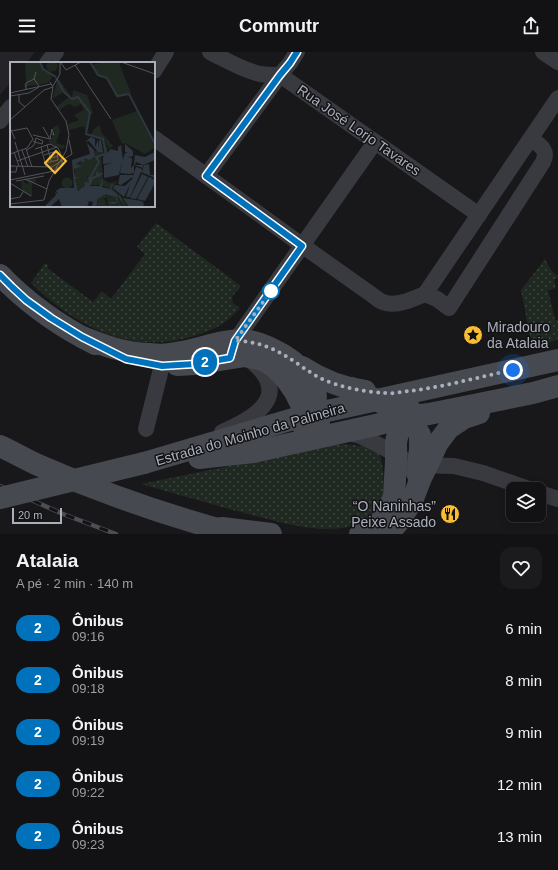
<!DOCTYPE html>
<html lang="pt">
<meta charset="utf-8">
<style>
:root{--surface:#121214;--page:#1b1b1d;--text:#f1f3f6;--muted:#9c9ea0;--line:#313234}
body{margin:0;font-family:Arial,sans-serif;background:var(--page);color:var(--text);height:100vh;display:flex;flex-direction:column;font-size:15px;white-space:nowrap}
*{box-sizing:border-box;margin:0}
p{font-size:13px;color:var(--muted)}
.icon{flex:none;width:22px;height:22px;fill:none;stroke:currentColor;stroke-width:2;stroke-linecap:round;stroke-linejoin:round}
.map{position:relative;height:482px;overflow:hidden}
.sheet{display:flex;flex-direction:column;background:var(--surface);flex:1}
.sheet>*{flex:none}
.badge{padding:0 8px;border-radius:13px;font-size:14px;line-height:26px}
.fabs{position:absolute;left:506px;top:430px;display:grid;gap:8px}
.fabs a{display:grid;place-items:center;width:40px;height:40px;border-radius:8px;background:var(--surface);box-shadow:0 2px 10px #0003,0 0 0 1px var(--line);font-size:20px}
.scale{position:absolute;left:12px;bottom:10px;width:50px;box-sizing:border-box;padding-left:4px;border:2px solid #aaafba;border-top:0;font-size:11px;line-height:14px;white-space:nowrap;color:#aaafba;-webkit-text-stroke:3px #131316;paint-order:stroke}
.you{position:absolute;width:20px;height:20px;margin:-10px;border:3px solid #fff;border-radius:50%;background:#1a73e8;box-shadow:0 0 0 6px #1a73e833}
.map>.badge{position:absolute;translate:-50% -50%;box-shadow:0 0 0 2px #fff}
.round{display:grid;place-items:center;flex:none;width:42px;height:42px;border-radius:12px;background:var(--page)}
.summary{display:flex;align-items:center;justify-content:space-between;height:68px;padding:0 16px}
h1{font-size:19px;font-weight:700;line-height:30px}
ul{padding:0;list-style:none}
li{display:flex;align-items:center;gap:12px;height:52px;padding:0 16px}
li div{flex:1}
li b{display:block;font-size:15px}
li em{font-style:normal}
li .badge{min-width:44px;font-weight:700;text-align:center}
header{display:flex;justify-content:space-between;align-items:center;height:52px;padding:0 16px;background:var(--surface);font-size:18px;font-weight:700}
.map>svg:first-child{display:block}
</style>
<header><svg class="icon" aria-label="menu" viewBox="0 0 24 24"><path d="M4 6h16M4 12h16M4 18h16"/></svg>Commutr<svg class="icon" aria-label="share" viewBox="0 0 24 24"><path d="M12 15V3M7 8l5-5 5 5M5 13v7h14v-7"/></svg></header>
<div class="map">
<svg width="558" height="482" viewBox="0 0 558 482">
<defs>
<pattern id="grass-dots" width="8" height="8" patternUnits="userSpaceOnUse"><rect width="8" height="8" fill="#202921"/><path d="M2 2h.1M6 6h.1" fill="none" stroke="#3e463f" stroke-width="1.8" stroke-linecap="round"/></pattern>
</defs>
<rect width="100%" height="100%" fill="#18181a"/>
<path fill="#242428" d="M 0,0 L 35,0 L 26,11 L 11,11 L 11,30 L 0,43 Z"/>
<g fill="url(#grass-dots)">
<path d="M 156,171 L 241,234 L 232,245 L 233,251 L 240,256 C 225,273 215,277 194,284 C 131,304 75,274 31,231 L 45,211 L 48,213 L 47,216 L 93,250 L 102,239 L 111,247 L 145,202 L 137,195 Z"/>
<path d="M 545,207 C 548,214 552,220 558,224 L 558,226 L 554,227 L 556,236 L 548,238 L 555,268 L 558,268 L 558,288 L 532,294 L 521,238 Z"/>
<path d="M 345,392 C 354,393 369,394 377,400 C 382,404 382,413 383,420 C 386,451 379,468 347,475 C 319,481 287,472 260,465 C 220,455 180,443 141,432 L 332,393 Z"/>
</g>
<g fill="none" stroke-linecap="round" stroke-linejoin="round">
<g stroke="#393a40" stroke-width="16">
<path d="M 210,0 C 226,8 242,18 260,22 C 267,23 273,23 280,23 L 479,163"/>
<path d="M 543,0 L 558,10"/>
<path d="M 47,11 L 56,0"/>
<path d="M 154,19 L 166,0"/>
<path d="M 0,69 L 11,55"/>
<path d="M 154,86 L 303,194 L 375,245 C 378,248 382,250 386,251 C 399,254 413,247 425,242 L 558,46"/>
<path d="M 206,124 L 280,23 L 290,11 L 297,0"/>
<path d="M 425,242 L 437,247 L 449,256 L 543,110 C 549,98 540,93 531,87"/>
<path d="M 233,295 L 235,289 L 375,90"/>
<path d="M 146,377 L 162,313"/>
<path d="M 222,380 C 260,364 294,340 246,305"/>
<path d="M 345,381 L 358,383 L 375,391 L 408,409 L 419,413 L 454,414 L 483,421 L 529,437"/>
<path d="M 539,441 L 558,447"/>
</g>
<g stroke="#474950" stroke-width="22">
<path d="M 0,223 C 27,251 59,274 95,292"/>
<path d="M 82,285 C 105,294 124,301 149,302 C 158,303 168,303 176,301 C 200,298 223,286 248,289 C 257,290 266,294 274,298 C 287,304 300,314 309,326 C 322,345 315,357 302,372"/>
<path d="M 177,313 L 195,312 L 245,304 L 263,308 L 273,314 L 286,327 L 295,340 L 303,356 L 319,372"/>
<path d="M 302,315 C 322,328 342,336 365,339"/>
<path d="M 351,336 L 397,358 L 413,372 L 420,383 L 420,398 L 417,421"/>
<path d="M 0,394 C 13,400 25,407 38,413 C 102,441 168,464 236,482"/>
<path d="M 199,406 L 253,400 L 380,372 L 405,365 L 429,362 L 449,358 L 533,341 L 558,334"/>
<path d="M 144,411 L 300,365 L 558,308"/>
<path d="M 222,476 L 271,482"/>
<path d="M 360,482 L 376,475 L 388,461 L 394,444 L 396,410 L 396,390 L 399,376 L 409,356"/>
<path d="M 388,482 L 400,468 L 412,449 L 421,426 L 433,401 L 437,392 L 449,376 L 464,366 L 479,361"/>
</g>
<defs>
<path id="rail" d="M 0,434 L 63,462 L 116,482"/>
</defs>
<use href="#rail" stroke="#4c4e55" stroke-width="4.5"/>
<use href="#rail" stroke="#131316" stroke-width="3" stroke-dasharray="9" stroke-linecap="butt"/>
<path stroke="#474950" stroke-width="22" d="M 0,446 L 144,411"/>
</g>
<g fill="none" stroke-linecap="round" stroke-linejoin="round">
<defs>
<path id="line" d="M 0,223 L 12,235 L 26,248 L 51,266 L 82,285 L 126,307 L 162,314 L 195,312 L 230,306 L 235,289 L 302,194 L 206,124 L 280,23 L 290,11 L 297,0"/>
</defs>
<use href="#line" stroke="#fff" stroke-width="9"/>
<use href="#line" stroke="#0072bc" stroke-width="6"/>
<path stroke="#aaafba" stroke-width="4" stroke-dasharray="0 7.2" d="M 271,239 L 235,289 C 253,289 269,294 284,303 C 296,310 307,319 320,326 C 338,335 364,340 384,341 C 392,342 401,340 409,339 C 444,335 478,325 513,318"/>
</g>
<defs>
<symbol id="sight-disc" viewBox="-11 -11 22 22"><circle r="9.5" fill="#f7bd34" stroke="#131316"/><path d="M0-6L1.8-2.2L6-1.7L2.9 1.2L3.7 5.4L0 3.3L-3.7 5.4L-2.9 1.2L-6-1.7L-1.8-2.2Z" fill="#111"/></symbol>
<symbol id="restaurant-disc" viewBox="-11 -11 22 22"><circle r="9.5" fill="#f7bd34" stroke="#131316"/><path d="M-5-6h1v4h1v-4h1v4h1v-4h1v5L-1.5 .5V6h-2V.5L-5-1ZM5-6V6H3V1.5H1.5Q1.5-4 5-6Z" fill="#111"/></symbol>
</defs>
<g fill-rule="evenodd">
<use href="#sight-disc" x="462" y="272" width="22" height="22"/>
<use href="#restaurant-disc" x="439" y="451" width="22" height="22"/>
</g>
<circle fill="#fff" stroke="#0072bc" stroke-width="2" cx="271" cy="239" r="8"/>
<g text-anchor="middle" stroke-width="3" stroke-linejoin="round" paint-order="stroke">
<g font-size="14" fill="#aaafba" stroke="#131316">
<text transform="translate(359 78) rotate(35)" y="5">Rua José Lorjo Tavares</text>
<text transform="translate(250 382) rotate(-16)" y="5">Estrada do Moinho da Palmeira</text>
</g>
<g font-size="14" fill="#aaafba" stroke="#131316" text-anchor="start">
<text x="487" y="280">Miradouro<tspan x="487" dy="16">da Atalaia</tspan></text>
<text x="436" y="459" text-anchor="end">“O Naninhas”<tspan x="436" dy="16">Peixe Assado</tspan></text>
</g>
</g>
<g transform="translate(10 10)">
<rect width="145" height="145" fill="#18181a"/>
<path d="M 94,0 L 109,1 L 121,31 L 108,36 L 97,17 L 87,14 L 82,3 ZM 48,16 L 62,36 L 63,28 L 77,33 L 83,51 L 80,53 L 76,72 L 74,64 L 59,68 L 58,62 L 69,58 L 64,53 L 74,48 L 71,42 L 65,45 L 59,42 L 49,48 L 46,45 L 59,35 L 54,30 L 42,37 ZM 127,49 L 145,85 L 135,92 L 115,81 L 112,82 L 102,58 ZM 26,116 L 25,121 L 22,121 L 22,135 L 12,129 L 11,118 L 17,122 L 19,120 L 15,118 Z" fill="#202921"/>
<path d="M 48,63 L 50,69 L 46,81 L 56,84 L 52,87 L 38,80 L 44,73 L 45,69 L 42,66 Z" fill="#202921"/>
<path d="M 90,63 L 91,70 L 103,84 L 99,87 L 94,77 L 89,75 L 93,77 L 98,87 L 96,93 L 91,94 L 93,117 L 99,121 L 98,125 L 99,121 L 108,119 L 102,126 L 111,134 L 118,145 L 114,145 L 111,135 L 101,127 L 91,123 L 79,123 L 83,117 L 81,114 L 77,114 L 80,119 L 78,123 L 74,120 L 75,123 L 70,130 L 67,125 L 65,117 L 68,115 L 65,115 L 65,106 L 72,103 L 66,102 L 70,100 L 75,101 L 74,98 L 80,98 L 85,94 L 84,89 L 94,90 L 92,77 L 77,72 L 81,73 L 84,67 ZM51.5 121a5.5 5.5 0 1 1 11 0a5.5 5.5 0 1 1-11 0ZM 88,125 L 98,127 L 107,133 L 113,145 L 108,145 L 106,140 L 107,145 L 98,145 L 97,136 L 103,135 L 94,136 L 97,144 L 84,145 L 88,141 L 87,138 L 84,144 L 83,144 L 84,133 L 74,136 L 72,134 L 75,126 Z" fill="#202921"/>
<path d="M36.5 4a5.5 5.5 0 1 1 11 0a5.5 5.5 0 1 1-11 0ZM 18,0 L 30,0 L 32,7 L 44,13 L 46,16 L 43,14 L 38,21 L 13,25 L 16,20 L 15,1 Z" fill="#202921"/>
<path d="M 81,75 L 85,77 L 85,85 L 88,78 L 88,87 L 89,78 L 91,78 L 93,90 L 88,90 L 79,79 L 75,80 ZM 77,81 L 84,88 L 85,94 L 80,98 L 74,97 L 75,101 L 70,99 L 66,102 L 72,104 L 64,107 L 65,115 L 69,115 L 65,117 L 68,129 L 75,124 L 74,120 L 79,121 L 78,114 L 83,117 L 80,124 L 90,124 L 92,119 L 90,117 L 93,118 L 92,125 L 100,127 L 101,123 L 104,121 L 101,127 L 111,135 L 114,145 L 107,132 L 108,140 L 104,142 L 100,141 L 99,140 L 107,140 L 106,135 L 96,132 L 87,137 L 87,141 L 89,141 L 93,143 L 88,141 L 84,145 L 82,145 L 83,140 L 79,139 L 77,145 L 52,145 L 49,137 L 40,145 L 34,145 L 46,133 L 45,130 L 48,132 L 46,129 L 50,126 L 64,126 L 62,98 L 80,92 ZM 115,82 L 123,89 L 123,94 L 118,95 L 122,96 L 121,106 L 124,103 L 125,93 L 135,95 L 145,90 L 145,98 L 133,103 L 126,100 L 125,103 L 133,103 L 133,106 L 124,103 L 124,111 L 119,112 L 110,111 L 112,98 L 109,113 L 94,116 L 94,103 L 103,101 L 93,102 L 93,95 L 101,87 L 108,89 L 108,85 L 111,83 L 113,98 L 115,91 L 118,91 L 115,90 ZM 139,102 L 140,113 L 145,113 L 145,116 L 131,110 L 120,135 L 116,135 L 126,105 L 132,107 L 132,110 L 134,103 ZM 132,112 L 138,115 L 126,137 L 120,136 ZM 110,113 L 122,113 L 124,114 L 111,123 L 108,122 ZM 139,115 L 145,118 L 145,121 L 139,132 L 135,139 L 127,137 ZM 123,116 L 114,135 L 103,126 L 105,123 L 115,124 ZM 113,136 L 132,139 L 134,142 L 133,145 L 119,145 Z" fill="#2e373f"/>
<path fill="none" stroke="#2e373f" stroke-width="2" d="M 30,0 L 33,7 L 46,15M 80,0 L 88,13 L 97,16 L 107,34 L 119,32 L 145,82M 46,16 L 54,30 L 62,37 L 68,35 L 80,51 L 76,72 L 93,77 L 96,92 L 86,95 L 89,100 L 80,116M 80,117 L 87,114 L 87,110 L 89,114 L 92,111"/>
<path fill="none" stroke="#52545a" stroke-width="1" d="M 111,0 L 145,12M 51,1 L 56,8 L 71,0M 65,3 L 101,57M 26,10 L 24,17 L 29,24M 40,20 L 43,25 L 41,37 L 56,59 L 59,73 L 56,89 L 46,106M 43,24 L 50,12 L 50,0M 16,27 L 16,21 L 24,17M 0,31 L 41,22M 9,33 L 9,40 L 15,45M 0,34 L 19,31 L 29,25M 0,58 L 34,28 L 43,25M 33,65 L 40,77M 0,66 L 5,77M 23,73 L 40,77 L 42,67 L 44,73 L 42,72M 5,80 L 15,113M 37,83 L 41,99M 31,85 L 36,105M 16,87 L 22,105M 25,87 L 40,82 L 48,86 L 51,92M 12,88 L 18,105M 17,88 L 23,84 L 25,81 L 25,80 L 26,76 L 33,79 L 32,82 L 25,80 L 23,79M 4,90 L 9,104M 0,92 L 17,86 L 23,77 L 17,66 L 1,69M 34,93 L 47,89M 7,99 L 47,85M 38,100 L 38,97 L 48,94M 36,101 L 48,98 L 47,89M 0,104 L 42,105M 42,105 L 62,92 L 59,78M 0,110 L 6,110 L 7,104M 15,117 L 37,127M 0,118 L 44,109 L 52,104 L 52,97M 6,119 L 34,114M 0,121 L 21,134M 0,137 L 10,135 L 13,130M 0,142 L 34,138 L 39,119 L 47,105"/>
<path fill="#f7bd34" fill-opacity="0.15" stroke="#f7bd34" stroke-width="2" d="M 46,89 L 56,99 L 45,111 L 35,101 Z"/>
<rect width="145" height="145" fill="none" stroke="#aaafba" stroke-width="2"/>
</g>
</svg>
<div class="fabs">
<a><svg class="icon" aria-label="layers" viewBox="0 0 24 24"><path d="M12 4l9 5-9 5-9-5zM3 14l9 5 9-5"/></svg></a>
</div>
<div class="scale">20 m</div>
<div class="you" style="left:513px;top:318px"></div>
<b class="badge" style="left:205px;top:310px;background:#0072bc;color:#fff">2</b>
</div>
<section class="sheet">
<div class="summary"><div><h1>Atalaia</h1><p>A pé · 2 min · 140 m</p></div><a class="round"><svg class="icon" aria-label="heart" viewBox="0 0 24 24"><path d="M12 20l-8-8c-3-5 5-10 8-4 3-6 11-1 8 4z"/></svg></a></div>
<ul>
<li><span class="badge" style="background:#0072bc;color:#fff">2</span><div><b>Ônibus</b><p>09:16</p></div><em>6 min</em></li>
<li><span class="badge" style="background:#0072bc;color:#fff">2</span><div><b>Ônibus</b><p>09:18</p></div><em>8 min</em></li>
<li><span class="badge" style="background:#0072bc;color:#fff">2</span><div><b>Ônibus</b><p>09:19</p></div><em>9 min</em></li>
<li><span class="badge" style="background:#0072bc;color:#fff">2</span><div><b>Ônibus</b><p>09:22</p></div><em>12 min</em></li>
<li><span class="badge" style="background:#0072bc;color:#fff">2</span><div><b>Ônibus</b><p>09:23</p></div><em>13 min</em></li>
</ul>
</section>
